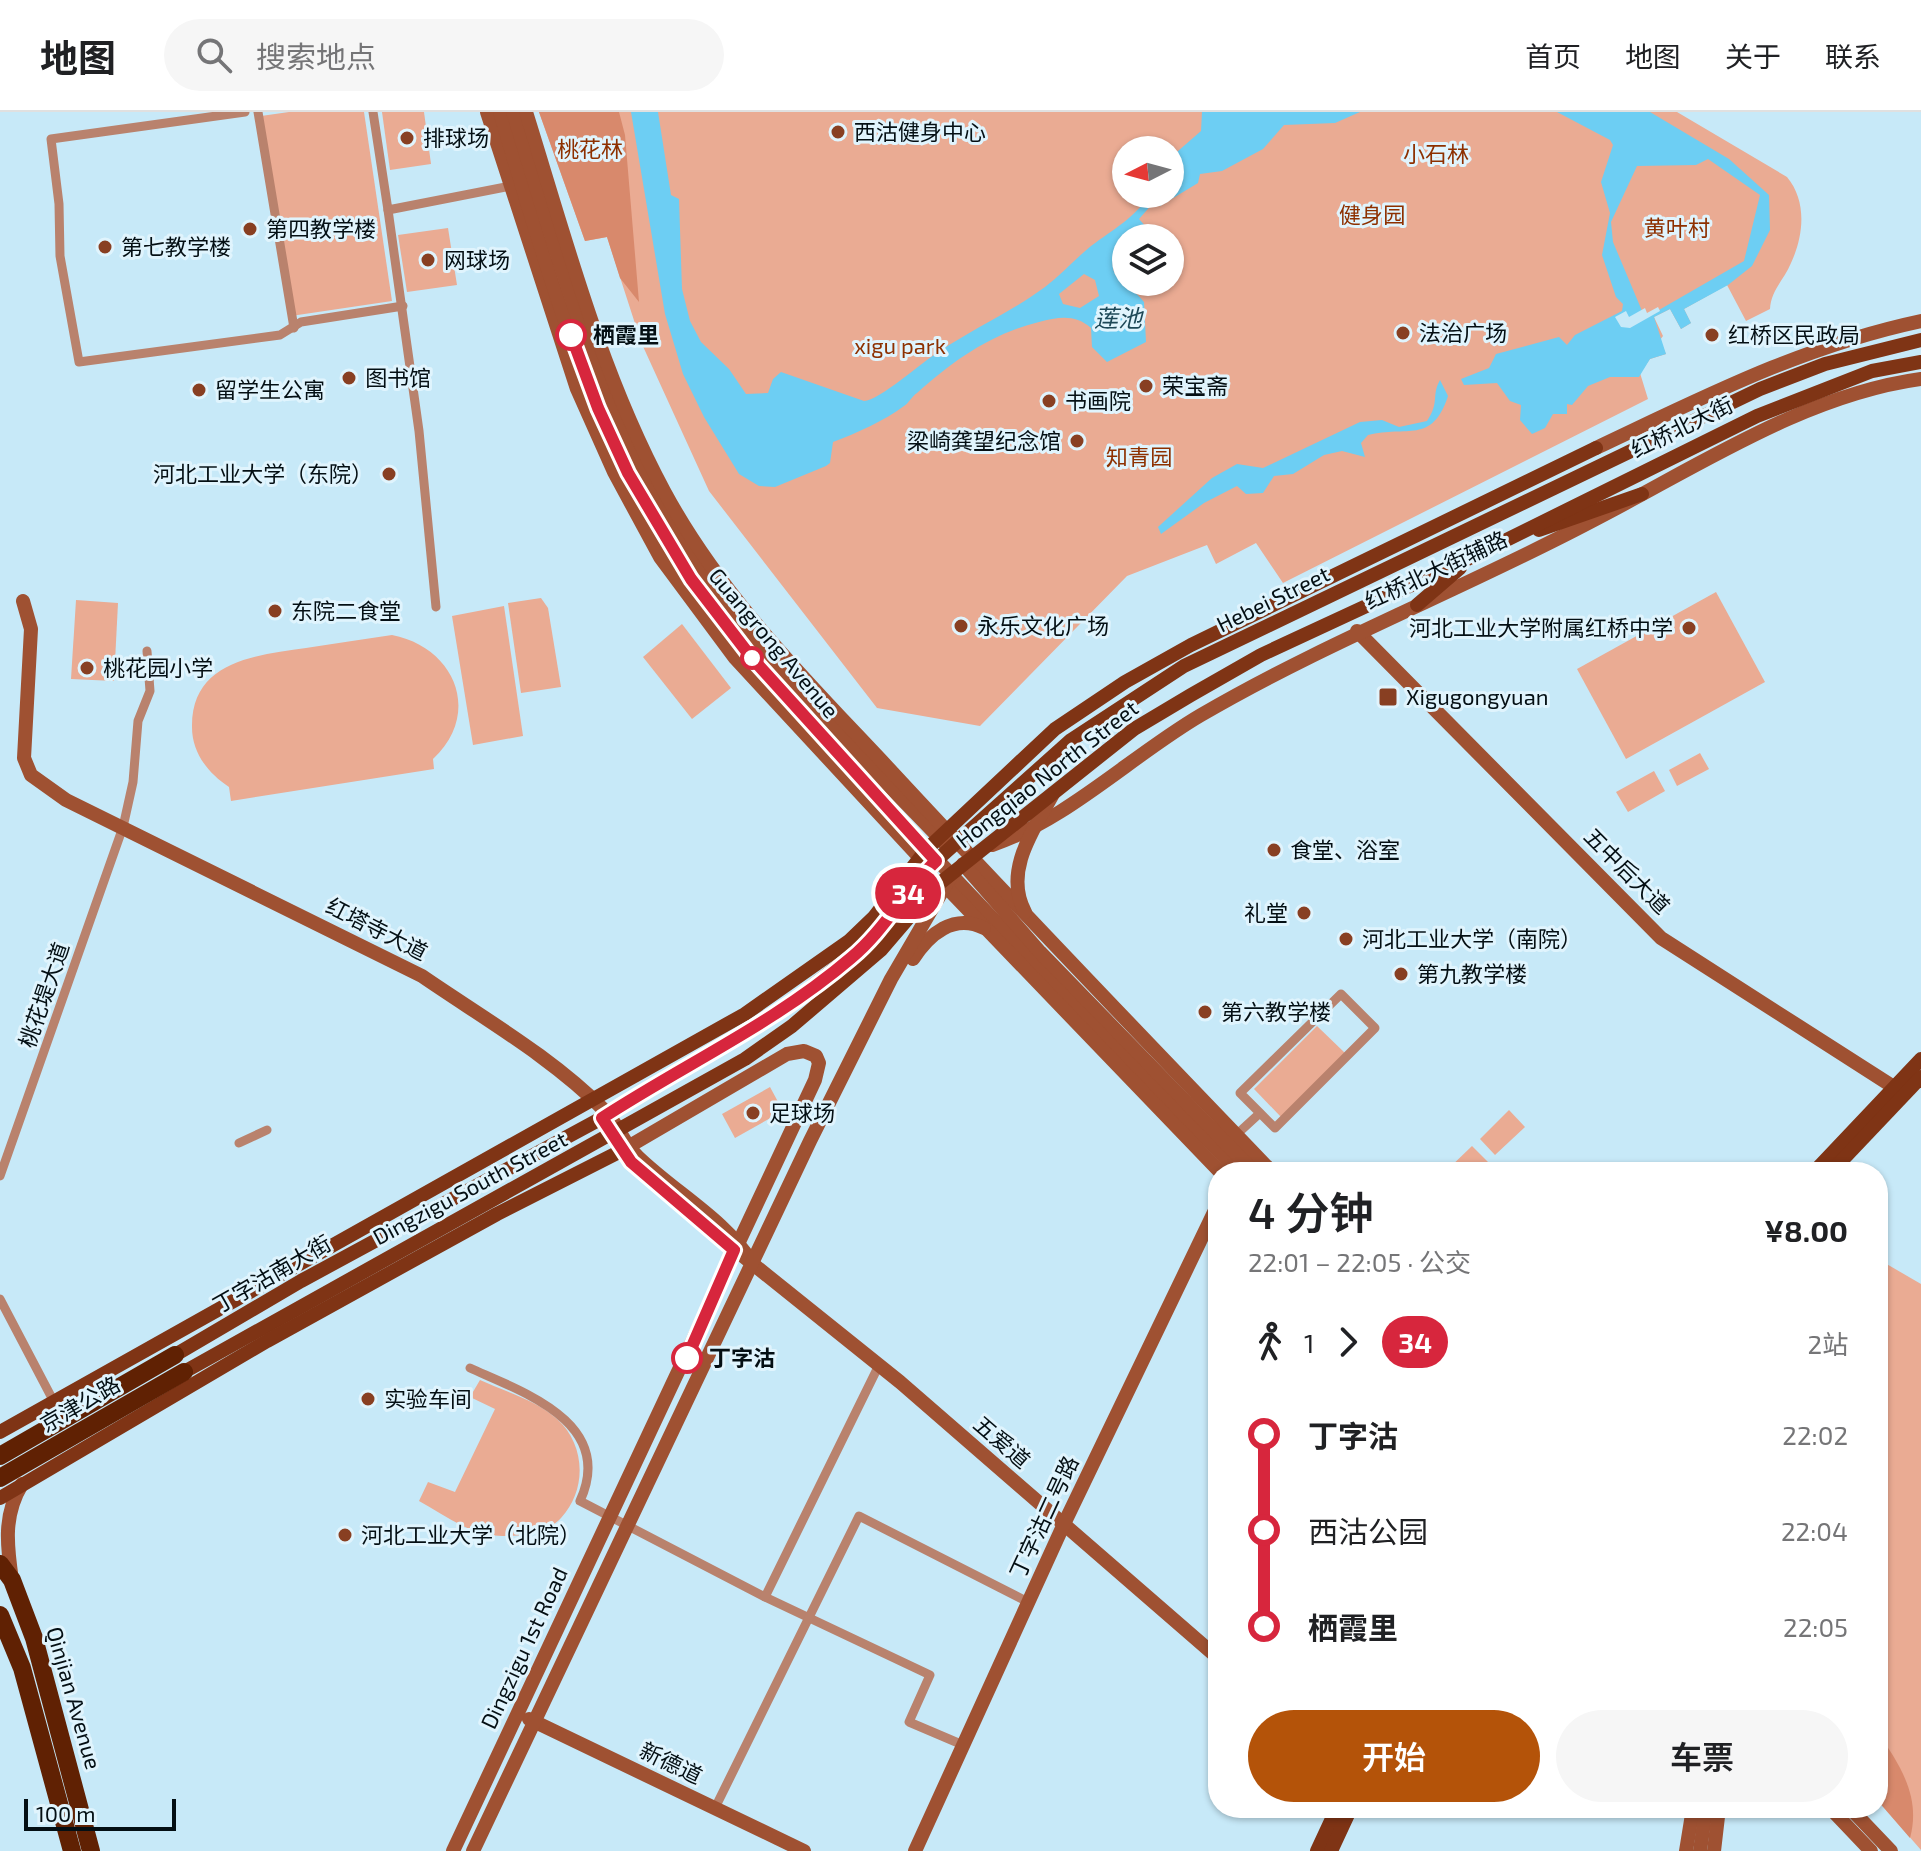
<!DOCTYPE html>
<html lang="zh">
<meta charset="utf-8">
<style>
:root{--surface:#fff;--page:#f6f6f6;--text:#202124;--muted:#757577;--line:#e0e0e0;--accent:#b45309}
body{margin:0;font-family:"Exo 2","Noto Sans SC",sans-serif;background:var(--page);color:var(--text);height:100vh;display:flex;flex-direction:column;font-size:30px;white-space:nowrap}
*{box-sizing:border-box;margin:0}
p{font-size:26px;color:var(--muted)}
.icon{flex:none;width:44px;height:44px;fill:none;stroke:currentColor;stroke-width:2;stroke-linecap:round;stroke-linejoin:round}
.map{position:relative;flex:1;overflow:hidden}
.drawer{position:absolute;left:1208px;top:1050px;width:680px;height:656px;display:flex;flex-direction:column;background:var(--surface);border-radius:32px;box-shadow:0 2px 6px #0004}
.drawer>*{flex:none}
.badge{padding:0 16px;border-radius:26px;font-size:28px;line-height:52px}
.needle{width:52px;rotate:264deg}
.controls{position:absolute;left:1112px;top:24px;display:grid;gap:16px}
.controls a{display:grid;place-items:center;width:72px;height:72px;border-radius:50%;background:var(--surface);box-shadow:0 2px 6px #0004;font-size:40px}
.scale{position:absolute;left:24px;bottom:20px;width:152px;box-sizing:border-box;padding-left:8px;border:4px solid #040f14;border-top:0;font-size:22px;line-height:28px;white-space:nowrap;color:#040f14;-webkit-text-stroke:6px #e0f4fd;paint-order:stroke}
.map>.badge{position:absolute;translate:-50% -50%;box-shadow:0 0 0 4px #fff}
.legs{display:flex;align-items:center;gap:12px;height:88px;padding:0 40px;font-size:26px}
.legs p{margin-inline-start:auto}
.overview{display:flex;align-items:center;justify-content:space-between;height:136px;padding:0 40px}
h1{font-size:44px;font-weight:600;line-height:60px}
.primary-button{display:flex;gap:16px;margin-top:auto;padding:16px 40px}
.primary-button a{flex:1;height:92px;border-radius:48px;background:var(--accent);color:#fff;font-size:32px;font-weight:600;line-height:92px;text-align:center}
.primary-button a+a{background:var(--page);color:var(--text)}
ul{padding:0 40px;list-style:none}
li{display:flex;align-items:center;gap:28px;height:96px;font-size:30px}
li i{display:grid;place-items:center;width:12px;height:100%;margin:0 10px;background:currentColor}
li i::after{content:'';width:20px;height:20px;margin:-10px;border:6px solid;border-radius:50%;background:var(--surface)}
li p{margin-inline-start:auto}
li:first-child i{background:linear-gradient(#0000 50%,currentColor 0)}
li:last-child i{background:linear-gradient(currentColor 50%,#0000 0)}
header{display:flex;align-items:center;gap:48px;box-sizing:border-box;height:112px;padding:0 40px;background:var(--surface);border-bottom:2px solid var(--line)}
header strong{font-size:38px}
nav{display:flex;gap:44px;margin-inline-start:auto;font-size:28px}
.search{width:560px;height:72px;background:var(--page);display:flex;align-items:center;gap:20px;box-sizing:border-box;padding:0 28px;border-radius:44px;color:var(--muted);font-size:30px}
.map>svg:first-child{display:block}
</style>
<header>
<strong>地图</strong>
<div class="search"><svg class="icon" aria-label="search" viewBox="0 0 24 24"><circle cx="10" cy="10" r="6"/><path d="M15 15l6 6"/></svg>搜索地点</div>
<nav><a>首页</a><a>地图</a><a>关于</a><a>联系</a></nav>
</header>
<div class="map">
<svg width="1921" height="1739" viewBox="0 0 1921 1739">
<rect width="100%" height="100%" fill="#c7e9f8"/>
<g fill="#eaab93" fill-rule="evenodd">
<path d="M 289,0 L 364,0 L 392,189 L 291,204 L 261,4 Z"/>
<path d="M 382,0 L 424,0 L 431,52 L 390,58 Z"/>
<path d="M 539,0 L 1677,0 L 1787,65 C 1807,89 1804,123 1791,151 C 1784,168 1771,178 1770,197 L 1746,209 L 1727,173 L 1684,197 L 1691,211 L 1681,217 L 1670,197 L 1654,205 L 1663,224 L 1660,228 L 1666,242 L 1650,247 L 1640,261 L 1648,287 L 1283,471 L 1256,431 L 1216,452 L 1207,433 L 1127,464 L 980,614 L 877,596 L 709,379 L 641,230 L 607,125 L 585,129 ZM 1126,38 L 1170,38 L 1170,82 L 1126,82 ZM 1126,126 L 1170,126 L 1170,170 L 1126,170 Z"/>
<path d="M 448,116 L 457,173 L 407,180 L 398,123 Z"/>
<path d="M 1716,480 L 1765,570 L 1626,647 L 1577,557 Z"/>
<path d="M 541,486 L 548,496 L 561,575 L 521,581 L 508,491 Z"/>
<path d="M 76,488 L 118,491 L 114,569 L 71,567 Z"/>
<path d="M 504,494 L 523,624 L 473,633 L 452,504 Z"/>
<path d="M 682,512 L 731,576 L 692,607 L 643,545 Z"/>
<path d="M 392,523 C 454,535 483,600 433,647 L 434,657 L 231,689 L 229,675 C 208,661 192,641 192,615 C 191,549 256,543 306,536 C 334,532 363,527 392,523 Z"/>
<path d="M 1700,641 L 1709,657 L 1677,674 L 1669,658 Z"/>
<path d="M 1654,659 L 1665,679 L 1628,700 L 1616,680 Z"/>
<path d="M 1317,914 L 1345,941 L 1281,1005 L 1254,977 Z"/>
<path d="M 770,975 L 783,999 L 735,1026 L 722,1002 Z"/>
<path d="M 1509,998 L 1525,1015 L 1495,1043 L 1480,1027 Z"/>
<path d="M 1472,1034 L 1488,1050 L 1478,1060 L 1445,1060 Z"/>
<path d="M 1878,1147 L 1921,1172 L 1921,1738 L 1878,1689 Z"/>
<path d="M 480,1268 C 504,1279 538,1289 557,1307 C 586,1333 587,1378 561,1406 C 546,1423 512,1426 491,1423 C 466,1420 441,1401 419,1389 L 428,1370 L 455,1380 L 495,1297 L 470,1285 Z"/>
</g>
<g fill="#d8896c">
<path d="M 539,0 L 619,0 L 625,23 L 639,190 L 620,166 L 607,125 L 585,129 Z"/>
<path d="M 1878,1621 C 1901,1654 1921,1686 1910,1726 L 1878,1689 Z"/>
</g>
<g fill="#6dcef3" fill-rule="evenodd">
<path d="M 631,0 L 658,0 L 671,83 L 679,87 L 682,177 L 690,209 L 701,230 L 729,257 L 746,282 L 768,281 L 773,267 L 781,260 L 864,289 C 879,289 923,249 940,239 C 974,216 1011,200 1045,175 C 1062,162 1075,147 1091,134 C 1114,117 1134,106 1151,82 L 1170,82 L 1170,46 L 1201,19 L 1202,0 L 1360,0 L 1335,11 L 1284,13 L 1263,37 L 1222,59 L 1200,62 L 1198,71 L 1160,94 L 1154,90 L 1139,107 L 1146,115 L 1140,126 L 1126,126 L 1126,136 L 1118,139 C 1100,165 1133,174 1144,190 L 1146,230 L 1107,250 L 1092,235 L 1091,216 C 1075,202 1059,205 1039,210 C 991,222 954,248 917,281 C 912,284 909,291 904,294 C 884,309 857,321 833,330 L 830,351 L 826,354 L 775,375 L 759,374 L 739,362 L 704,305 L 683,262 L 665,202 ZM 1084,162 L 1095,168 L 1099,184 L 1080,196 L 1063,192 L 1059,182 Z"/>
<path d="M 1557,0 L 1650,0 L 1729,47 L 1769,83 L 1770,118 L 1752,154 L 1728,173 L 1684,197 L 1691,211 L 1681,217 L 1670,197 L 1654,205 L 1666,242 L 1650,247 L 1639,265 L 1610,265 L 1588,274 L 1572,293 L 1567,292 L 1567,302 L 1553,302 L 1545,316 L 1532,322 L 1520,308 L 1521,293 L 1510,289 L 1497,271 L 1464,273 L 1461,267 L 1489,256 L 1496,242 L 1559,225 L 1567,233 L 1575,223 L 1622,199 L 1623,192 L 1616,185 L 1602,143 L 1610,101 L 1601,70 L 1613,33 L 1610,28 ZM 1708,47 L 1760,83 L 1744,149 L 1645,206 L 1613,130 L 1611,110 L 1637,54 L 1696,53 Z"/>
<path d="M 1440,268 L 1448,284 C 1432,333 1407,313 1368,323 L 1361,331 L 1365,345 L 1342,339 L 1324,343 L 1293,362 L 1274,364 L 1263,381 L 1246,382 L 1237,374 L 1204,391 L 1161,422 L 1158,415 L 1212,366 L 1237,352 L 1263,356 L 1360,310 L 1382,308 L 1399,315 L 1427,309 C 1440,290 1431,284 1440,268 Z"/>
</g>
<path fill="#c7e9f8" d="M 1658,195 L 1660,199 L 1630,216 L 1621,215 L 1615,205 L 1626,199 L 1629,205 L 1645,196 L 1647,201 Z"/>
<g fill="none" stroke-linecap="round" stroke-linejoin="round">
<g stroke="#b9826d" stroke-width="9">
<path d="M 245,0 L 51,27 L 59,92 L 60,144 L 79,250 L 280,223 L 301,210 L 403,194"/>
<path d="M 258,0 L 294,216"/>
<path d="M 373,0 L 388,98 L 516,73"/>
<path d="M 388,98 L 419,319 L 436,495"/>
<path d="M 1236,1023 L 1260,1001 L 1275,1016 L 1375,916 L 1341,882 L 1240,981 L 1260,1001"/>
<path d="M 239,1031 L 267,1018"/>
<path d="M 0,1064 L 123,715 L 133,670 L 138,609 L 150,579 L 147,539"/>
<path d="M 0,1187 L 54,1290"/>
<path d="M 470,1256 C 523,1280 616,1311 580,1389 L 765,1485 L 930,1563 L 909,1610 L 963,1633"/>
<path d="M 765,1485 L 879,1253"/>
<path d="M 715,1696 L 859,1404 L 1028,1490"/>
</g>
<g stroke="#9f5132" stroke-width="14">
<path d="M 487,0 L 577,277 L 614,360 L 660,445 L 735,546 L 922,748"/>
<path d="M 500,0 C 541,138 581,282 653,407 C 706,502 783,579 855,659 C 980,796 1109,928 1239,1060"/>
<path d="M 513,0 C 556,138 594,282 667,408 C 739,533 849,630 947,734"/>
<path d="M 526,0 C 566,128 600,260 664,379 C 722,487 810,572 893,661 C 1018,796 1145,928 1272,1060"/>
<path d="M 1596,336 C 1704,285 1803,234 1921,209"/>
<path d="M 23,489 L 31,517 L 24,646 L 31,663 L 66,688 L 422,864 C 483,906 553,946 605,999 C 618,1012 623,1031 637,1044 C 675,1081 725,1107 753,1152"/>
<path d="M 1357,519 L 1661,826 L 1903,981"/>
<path d="M 992,733 C 1067,708 1131,644 1201,603 C 1328,529 1461,478 1590,410 C 1694,357 1803,283 1921,267"/>
<path d="M 963,752 L 1040,840 L 1254,1060"/>
<path d="M 949,778 L 1220,1060"/>
<path d="M 1025,800 C 1003,759 1034,717 1053,682"/>
<path d="M 913,847 C 929,822 954,801 984,816"/>
<path d="M 708,1116 L 900,1270 L 1218,1546"/>
<path d="M 12,1468 C 7,1434 3,1403 22,1372"/>
<path d="M 529,1607 L 804,1739"/>
<path d="M 1830,1696 L 1871,1739"/>
<path d="M 1850,1696 L 1891,1739"/>
<path d="M 453,1739 L 815,968 L 819,951 L 816,944 L 804,939 L 787,942 L 621,1039"/>
<path d="M 473,1739 L 810,1029 L 891,867 L 950,766"/>
<path d="M 915,1739 L 1063,1414 L 1218,1092"/>
<path d="M 1686,1739 L 1693,1696"/>
<path d="M 1700,1739 L 1706,1696"/>
<path d="M 1714,1739 L 1719,1696"/>
</g>
<g stroke="#7f3415" stroke-width="14">
<path d="M 1539,418 L 1642,382"/>
<path d="M 1417,493 L 1460,456"/>
<path d="M 1814,1060 L 1921,947"/>
<path d="M 1831,1060 L 1921,965"/>
<path d="M 175,1243 L 301,1169 L 602,1006 L 779,900 L 873,827 L 929,755 L 1071,628 L 1184,554 L 1760,277 L 1825,252 L 1921,228"/>
<path d="M 184,1260 L 745,947 L 792,914 L 881,838 L 935,775 L 1134,617 L 1191,583 L 1261,543 L 1472,445 L 1757,304 L 1872,259 L 1921,250"/>
<path d="M 0,1320 L 745,902 L 849,829 L 874,805 L 926,738 L 1055,617 L 1125,570 L 1191,533 L 1596,336"/>
<path d="M 0,1386 L 267,1229 L 497,1102 L 621,1039"/>
<path d="M 1317,1739 L 1337,1696"/>
<path d="M 1331,1739 L 1351,1696"/>
</g>
<g stroke="#602103" stroke-width="18">
<path d="M 0,1344 L 175,1243"/>
<path d="M 0,1366 L 184,1260"/>
<path d="M 0,1452 L 12,1468 L 34,1526 L 91,1739"/>
<path d="M 0,1503 L 22,1556 L 72,1739"/>
</g>
</g>
<g fill="none" stroke-linecap="round" stroke-linejoin="round">
<defs>
<path id="line-1" d="M 571,223 L 598,296 L 628,361 L 691,467 L 751,545 L 936,749 C 904,779 885,818 851,846 C 775,911 685,952 602,1006 L 631,1050 L 734,1138 L 687,1246"/>
</defs>
<use href="#line-1" stroke="#fff" stroke-width="18"/>
<use href="#line-1" stroke="#d7263d" stroke-width="12"/>
</g>
<g fill="#883f22" stroke="#e0f4fd" stroke-width="3">
<circle cx="838" cy="20" r="8"/>
<circle cx="407" cy="26" r="8"/>
<circle cx="250" cy="117" r="8"/>
<circle cx="105" cy="135" r="8"/>
<circle cx="428" cy="148" r="8"/>
<circle cx="1403" cy="221" r="8"/>
<circle cx="1712" cy="223" r="8"/>
<circle cx="349" cy="266" r="8"/>
<circle cx="1146" cy="274" r="8"/>
<circle cx="199" cy="278" r="8"/>
<circle cx="1049" cy="289" r="8"/>
<circle cx="1077" cy="329" r="8"/>
<circle cx="389" cy="362" r="8"/>
<circle cx="275" cy="499" r="8"/>
<circle cx="961" cy="514" r="8"/>
<circle cx="1689" cy="516" r="8"/>
<circle cx="87" cy="556" r="8"/>
<rect x="1378" y="575" width="20" height="20" rx="4"/>
<circle cx="1274" cy="738" r="8"/>
<circle cx="1304" cy="801" r="8"/>
<circle cx="1346" cy="827" r="8"/>
<circle cx="1401" cy="862" r="8"/>
<circle cx="1205" cy="900" r="8"/>
<circle cx="753" cy="1001" r="8"/>
<circle cx="368" cy="1287" r="8"/>
<circle cx="345" cy="1423" r="8"/>
</g>
<g fill="#fff" stroke="#d7263d" stroke-width="4">
<circle cx="571" cy="223" r="14"/>
<circle cx="752" cy="546" r="10"/>
<circle cx="687" cy="1246" r="14"/>
</g>
<g text-anchor="middle" stroke-width="6" stroke-linejoin="round" paint-order="stroke">
<g font-size="22" fill="#040f14" stroke="#e0f4fd" text-anchor="start">
<text x="854" y="28">西沽健身中心</text>
<text x="423" y="34">排球场</text>
<text x="266" y="125">第四教学楼</text>
<text x="121" y="143">第七教学楼</text>
<text x="444" y="156">网球场</text>
<text x="1419" y="229">法治广场</text>
<text x="1728" y="231">红桥区民政局</text>
<text x="365" y="274">图书馆</text>
<text x="1162" y="282">荣宝斋</text>
<text x="215" y="286">留学生公寓</text>
<text x="1065" y="297">书画院</text>
<text x="1061" y="337" text-anchor="end">梁崎龚望纪念馆</text>
<text x="373" y="370" text-anchor="end">河北工业大学（东院）</text>
<text x="291" y="507">东院二食堂</text>
<text x="977" y="522">永乐文化广场</text>
<text x="1673" y="524" text-anchor="end">河北工业大学附属红桥中学</text>
<text x="103" y="564">桃花园小学</text>
<text x="1406" y="593">Xigugongyuan</text>
<text x="1290" y="746">食堂、浴室</text>
<text x="1288" y="809" text-anchor="end">礼堂</text>
<text x="1362" y="835">河北工业大学（南院）</text>
<text x="1417" y="870">第九教学楼</text>
<text x="1221" y="908">第六教学楼</text>
<text x="769" y="1009">足球场</text>
<text x="384" y="1295">实验车间</text>
<text x="361" y="1431">河北工业大学（北院）</text>
</g>
<g font-size="22" fill="#8d3000" stroke="#e0f4fd">
<text x="590" y="45">桃花林</text>
<text x="1436" y="50">小石林</text>
<text x="1372" y="111">健身园</text>
<text x="1677" y="124">黄叶村</text>
<text x="900" y="242">xigu park</text>
<text x="1139" y="353">知青园</text>
</g>
<g font-size="22" font-weight="bold" fill="#040f14" stroke="#e0f4fd" text-anchor="start">
<text x="593" y="231">栖霞里</text>
<text x="709" y="1254">丁字沽</text>
</g>
<g font-size="22" fill="#040f14" stroke="#e0f4fd">
<text transform="translate(1682 315) rotate(-26)" y="8">红桥北大街</text>
<text transform="translate(1436 458) rotate(-25)" y="8">红桥北大街辅路</text>
<text transform="translate(1273 487) rotate(-26)" y="8">Hebei Street</text>
<text transform="translate(774 531) rotate(50)" y="8">Guangrong Avenue</text>
<text transform="translate(1047 662) rotate(-38)" y="8">Hongqiao North Street</text>
<text transform="translate(1627 759) rotate(45)" y="8">五中后大道</text>
<text transform="translate(377 817) rotate(27)" y="8">红塔寺大道</text>
<text transform="translate(44 883) rotate(-71)" y="8">桃花堤大道</text>
<text transform="translate(470 1076) rotate(-28)" y="8">Dingzigu South Street</text>
<text transform="translate(272 1162) rotate(-30)" y="8">丁字沽南大街</text>
<text transform="translate(80 1292) rotate(-30)" y="8">京津公路</text>
<text transform="translate(1002 1330) rotate(41)" y="8">五爱道</text>
<text transform="translate(1044 1405) rotate(-65)" y="8">丁字沽二号路</text>
<text transform="translate(524 1536) rotate(-65)" y="8">Dingzigu 1st Road</text>
<text transform="translate(74 1586) rotate(74)" y="8">Qinjian Avenue</text>
<text transform="translate(671 1651) rotate(26)" y="8">新德道</text>
</g>
<g font-size="24" font-style="italic" fill="#1d4857" stroke="#e0f4fd">
<text x="1118" y="215">莲池</text>
</g>
</g>
</svg>
<div class="controls">
<a><svg class="needle" viewBox="-14 -14 28 28"><path d="M0-13l5 13h-10z" fill="#e53935"/><path d="M0 13l5-13h-10z" fill="#757577"/></svg></a>
<a><svg class="icon" aria-label="layers" viewBox="0 0 24 24"><path d="M12 4l9 5-9 5-9-5zM3 14l9 5 9-5"/></svg></a>
</div>
<div class="scale">100 m</div>
<b class="badge" style="left:908px;top:781px;background:#d7263d;color:#fff">34</b>
<section class="drawer">
<div class="overview"><div><h1>4 分钟</h1><p>22:01 – 22:05 · 公交</p></div><b>¥8.00</b></div>
<div class="legs"><svg class="icon" aria-label="walk" viewBox="0 0 24 24"><circle cx="13" cy="4" r="2"/><path d="M13 8l-2 6 4 7M11 14l-3 7M7 12l3-4h3l4 4"/></svg>1<svg class="icon" aria-label="forward" viewBox="0 0 24 24"><path d="M9 5l7 7-7 7"/></svg><b class="badge" style="background:#d7263d;color:#fff">34</b><p>2站</p></div>
<ul>
<li><i style="color:#d7263d"></i><b>丁字沽</b><p>22:02</p></li>
<li><i style="color:#d7263d"></i><span>西沽公园</span><p>22:04</p></li>
<li><i style="color:#d7263d"></i><b>栖霞里</b><p>22:05</p></li>
</ul>
<div class="primary-button"><a>开始</a><a>车票</a></div>
</section>
</div>
